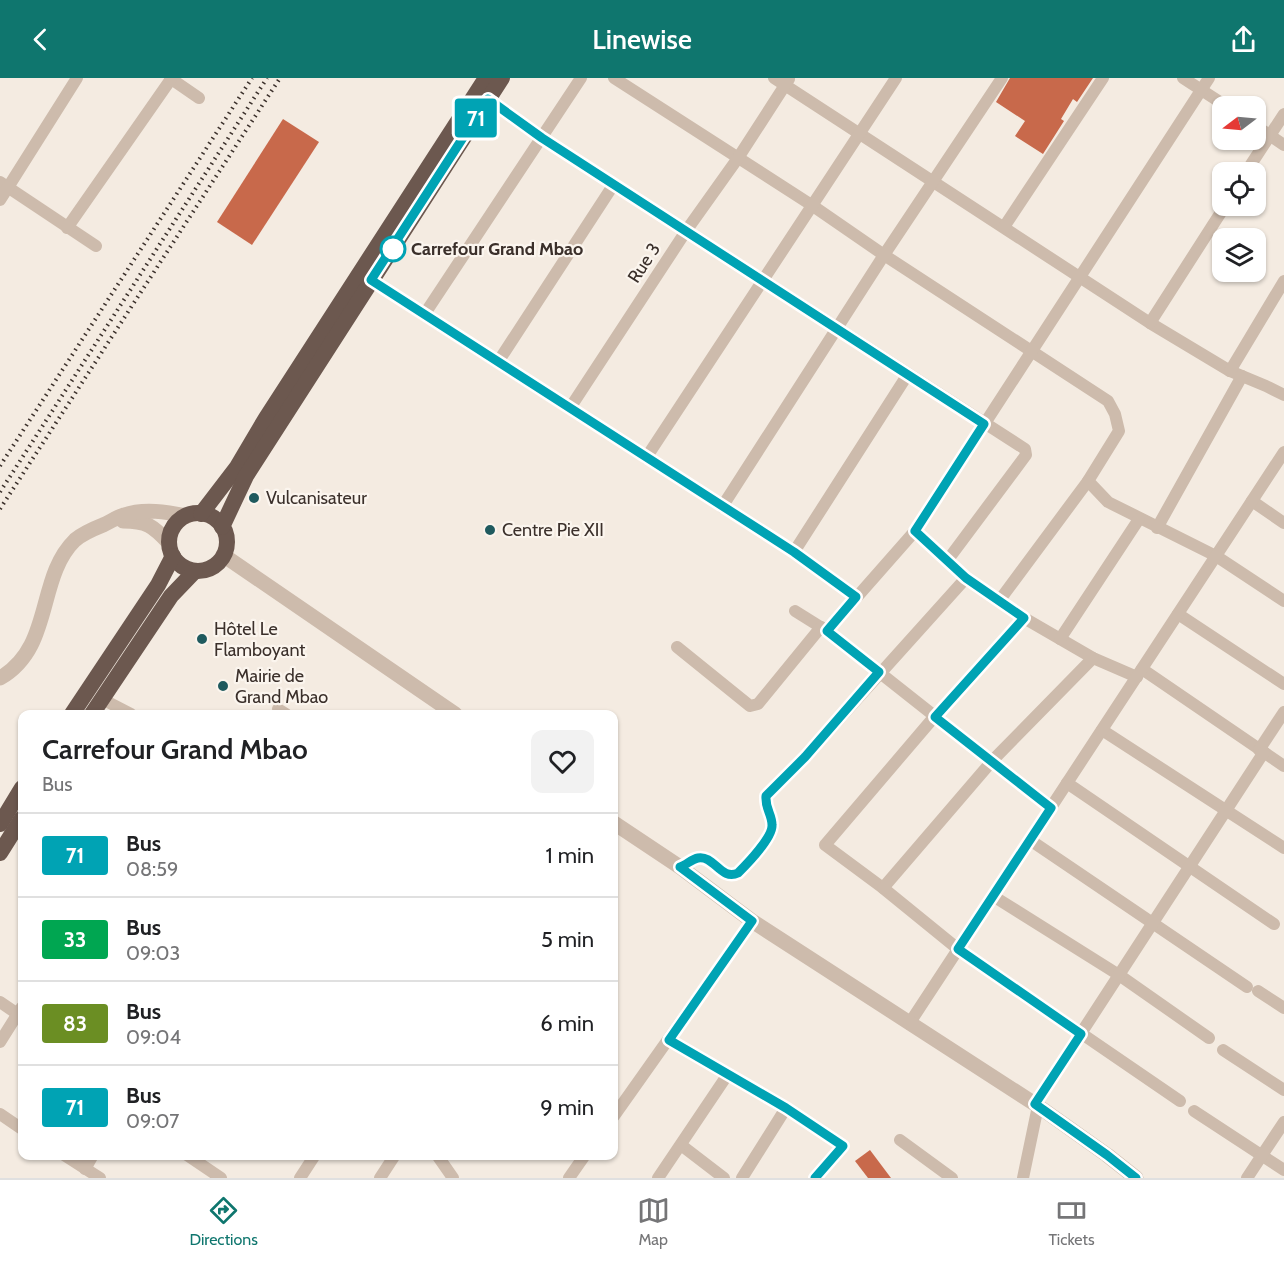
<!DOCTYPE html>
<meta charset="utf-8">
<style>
:root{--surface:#fff;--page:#f2f2f2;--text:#202124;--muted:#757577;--line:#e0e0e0;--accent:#0f766e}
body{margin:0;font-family:Cabin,sans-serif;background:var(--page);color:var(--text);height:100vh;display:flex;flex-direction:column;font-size:22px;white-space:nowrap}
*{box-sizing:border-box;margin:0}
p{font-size:20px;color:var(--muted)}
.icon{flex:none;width:33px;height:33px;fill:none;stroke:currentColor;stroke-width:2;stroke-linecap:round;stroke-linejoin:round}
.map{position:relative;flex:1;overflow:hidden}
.panel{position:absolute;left:18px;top:632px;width:600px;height:450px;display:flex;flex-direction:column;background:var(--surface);border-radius:12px;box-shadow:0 2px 4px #0004}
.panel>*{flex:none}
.badge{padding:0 12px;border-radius:4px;font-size:21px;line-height:39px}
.needle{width:39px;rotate:254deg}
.fabs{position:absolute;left:1212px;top:18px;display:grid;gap:12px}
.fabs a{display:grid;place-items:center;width:54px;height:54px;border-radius:12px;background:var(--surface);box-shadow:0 2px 4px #0004;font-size:30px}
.map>.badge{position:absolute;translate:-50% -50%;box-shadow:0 0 0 3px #fff}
.round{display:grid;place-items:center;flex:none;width:63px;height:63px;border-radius:12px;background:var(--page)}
.headline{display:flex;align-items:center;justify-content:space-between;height:102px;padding:0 24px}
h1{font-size:28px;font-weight:600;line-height:45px}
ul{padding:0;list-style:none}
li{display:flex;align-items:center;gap:18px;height:84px;padding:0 24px;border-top:2px solid var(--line)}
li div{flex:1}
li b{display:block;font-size:22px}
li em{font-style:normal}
li .badge{min-width:66px;font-weight:700;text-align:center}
header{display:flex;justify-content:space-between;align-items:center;height:78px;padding:0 24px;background:var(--accent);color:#fff;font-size:27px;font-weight:600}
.dock{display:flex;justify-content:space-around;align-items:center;height:84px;border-top:2px solid var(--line);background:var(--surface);font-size:16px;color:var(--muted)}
.dock a{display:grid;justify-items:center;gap:3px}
.dock .active{color:var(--accent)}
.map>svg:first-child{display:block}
</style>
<header><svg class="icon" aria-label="back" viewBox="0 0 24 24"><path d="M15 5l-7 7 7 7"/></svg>Linewise<svg class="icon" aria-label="share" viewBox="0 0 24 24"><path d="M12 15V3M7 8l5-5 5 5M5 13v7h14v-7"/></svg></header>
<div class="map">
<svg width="1284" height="1100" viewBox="0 0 1284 1100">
<rect width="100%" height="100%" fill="#f4ebe1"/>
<g fill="#c8694b">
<path d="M 1010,0 L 1093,0 L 1077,24 L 1073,21 L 1061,41 L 1064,43 L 1043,76 L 1015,58 L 1025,43 L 996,24 Z"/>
<path d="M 283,41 L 319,64 L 252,167 L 217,144 Z"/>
<path d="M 870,1072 L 891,1100 L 868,1100 L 855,1083 Z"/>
</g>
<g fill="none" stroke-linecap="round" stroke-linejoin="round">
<g stroke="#cdbbac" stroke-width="12">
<path d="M 170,0 L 199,20"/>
<path d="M 614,0 L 813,128 L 884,177 L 1108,323 L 1115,336 L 1119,353 L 1088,403 L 1108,424 L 1216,478 L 1284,523"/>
<path d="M 774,0 L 1150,245 L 1230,293 L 1266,308 L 1284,317"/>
<path d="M 1183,0 L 1226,28"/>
<path d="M 488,21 L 542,60 L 1025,371 L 1026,377 L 1023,381 L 947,483"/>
<path d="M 1256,48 L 1284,67"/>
<path d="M 1246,94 L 1284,36"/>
<path d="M 0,104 L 96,168"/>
<path d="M 0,122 L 77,0"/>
<path d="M 1004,149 L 1103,0"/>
<path d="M 67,150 L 171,1"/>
<path d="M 371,202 L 424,237 L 581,0"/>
<path d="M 424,237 L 794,474 L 857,519"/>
<path d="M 1150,245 L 1225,128"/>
<path d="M 498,284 L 614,106"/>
<path d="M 1230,293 L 1284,203"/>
<path d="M 570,330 L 686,153 L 738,80 L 789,1"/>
<path d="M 646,380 L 896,0"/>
<path d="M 1252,423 L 1284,445"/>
<path d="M 722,429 L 884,177 L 1002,0"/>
<path d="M 1157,450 L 1242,298"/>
<path d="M 915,453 L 966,500 L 1024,540 L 1093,580 L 1137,599"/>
<path d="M 794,474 L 908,296"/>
<path d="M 999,523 L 1088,403"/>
<path d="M 795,533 L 827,553 L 1051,730"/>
<path d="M 1178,536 L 1284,606"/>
<path d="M 1024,540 L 935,638 L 825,767 L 883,810 L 958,871 L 1180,1023"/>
<path d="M 827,553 L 915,453 L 1209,0"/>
<path d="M 1060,561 L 1139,441"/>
<path d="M 677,569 L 750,628 L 758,626 L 821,549"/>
<path d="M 1142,591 L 1284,688"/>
<path d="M 102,621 L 131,636"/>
<path d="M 278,631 L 286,636"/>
<path d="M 1102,652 L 1284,770"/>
<path d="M 1259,672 L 1284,634"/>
<path d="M 1067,705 L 1274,846"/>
<path d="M 1030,762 L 1247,909"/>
<path d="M 680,789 C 686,787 692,782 698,780 C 714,777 721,803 738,795 C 747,786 773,759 772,747 C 772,736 765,731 766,718 L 805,679 L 966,500"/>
<path d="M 883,810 L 992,683 L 1093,580"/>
<path d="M 993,818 L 1119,897 L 1209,960"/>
<path d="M 1258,913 L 1284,930"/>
<path d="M 0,924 L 22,939"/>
<path d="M 909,946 L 1284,374"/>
<path d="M 0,964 L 22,929"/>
<path d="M 1223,972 L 1284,1012"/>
<path d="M 728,996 L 786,1030 L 843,1068 L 815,1100"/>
<path d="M 1035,1026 L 1264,674"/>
<path d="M 1194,1033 L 1284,1092"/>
<path d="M 0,1036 L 22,1051"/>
<path d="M 614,1038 L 752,843"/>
<path d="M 900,1062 L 952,1100"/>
<path d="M 681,1067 L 724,1100"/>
<path d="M 64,1077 L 100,1100"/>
<path d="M 187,1077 L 221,1100"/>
<path d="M 437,1077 L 453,1100"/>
<path d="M 85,1091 L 93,1077"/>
<path d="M 300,1100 L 315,1077"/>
<path d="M 380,1100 L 395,1077"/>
<path d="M 569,1100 L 585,1077"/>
<path d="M 658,1100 L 728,996 L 669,962"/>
<path d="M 742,1100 L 786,1030"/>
<path d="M 1023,1100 L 1038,1028"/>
<path d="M 1247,1100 L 1284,1044"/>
</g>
<g stroke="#cdbbac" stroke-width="15">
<path d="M 123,443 C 147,443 153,448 169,465"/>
<path d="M 223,477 L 455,636"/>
<path d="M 0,600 C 54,569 36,500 75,462 C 83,455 93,451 103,447 C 110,444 117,439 124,437 C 144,430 167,434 187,438"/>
<path d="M 614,745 L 680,789 L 752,843 L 1038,1028 L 1107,1077 L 1136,1100"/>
</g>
<g stroke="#6c584f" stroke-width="16">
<circle cx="198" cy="464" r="29"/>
<path d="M 201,436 L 237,389 L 266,340 L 486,0"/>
<path d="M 222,449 L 246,398 L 502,0"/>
<path d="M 72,636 L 158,507 L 173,478"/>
<path d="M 92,636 L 171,518 L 195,493"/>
<path d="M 0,746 L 22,710"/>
<path d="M 0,775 L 22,740"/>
</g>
<g stroke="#3b302b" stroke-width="4" stroke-dasharray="1.5 4.5" stroke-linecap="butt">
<path d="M 0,388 L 252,0"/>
<path d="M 0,414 L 267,0"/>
<path d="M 0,431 L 280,0"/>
</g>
</g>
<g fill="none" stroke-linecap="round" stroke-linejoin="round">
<defs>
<path id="line" d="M 815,1100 L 843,1068 L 786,1030 L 669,962 L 752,843 L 680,789 C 686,787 692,781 698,780 C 714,777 721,803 738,795 C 747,786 773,759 772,747 C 772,736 765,731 766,718 L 805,679 L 879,594 L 827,553 L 856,519 L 794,474 L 371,202 L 488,21 L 542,60 L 984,346 L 915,453 L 966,500 L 1024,540 L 935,639 L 1051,730 L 958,871 L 1081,956 L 1035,1026 L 1107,1077 L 1136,1100"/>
</defs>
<use href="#line" stroke="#fff" stroke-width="14"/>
<use href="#line" stroke="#00a3b4" stroke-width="9"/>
</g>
<circle fill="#fff" stroke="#00a3b4" stroke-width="3" cx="393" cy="171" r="12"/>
<g fill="#1f5a5e" stroke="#fbf5ee" stroke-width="2">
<circle cx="254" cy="420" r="6"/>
<circle cx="490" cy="452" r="6"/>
<circle cx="202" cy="561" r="6"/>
<circle cx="223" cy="608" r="6"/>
</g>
<g text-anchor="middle" stroke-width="4.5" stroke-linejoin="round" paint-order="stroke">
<g font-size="18" font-weight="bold" fill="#3b302b" stroke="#fbf5ee" text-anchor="start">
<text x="411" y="177">Carrefour Grand Mbao</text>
</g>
<g font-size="18" fill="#3b302b" stroke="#fbf5ee">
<text transform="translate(644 185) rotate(-57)" y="6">Rue 3</text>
</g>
<g font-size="18" fill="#3b302b" stroke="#fbf5ee" text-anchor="start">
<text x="266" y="426">Vulcanisateur</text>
<text x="502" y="458">Centre Pie XII</text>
<text x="214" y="557">Hôtel Le<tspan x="214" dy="21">Flamboyant</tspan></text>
<text x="235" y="604">Mairie de<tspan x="235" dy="21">Grand Mbao</tspan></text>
</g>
</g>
</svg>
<div class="fabs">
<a><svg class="needle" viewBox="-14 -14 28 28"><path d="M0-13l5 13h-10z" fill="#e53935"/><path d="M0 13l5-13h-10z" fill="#757577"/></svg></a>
<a><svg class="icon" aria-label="locate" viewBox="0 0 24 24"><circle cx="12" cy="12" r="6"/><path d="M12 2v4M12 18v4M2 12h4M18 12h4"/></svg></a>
<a><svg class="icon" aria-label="layers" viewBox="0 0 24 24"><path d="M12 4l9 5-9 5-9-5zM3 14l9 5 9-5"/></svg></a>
</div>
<b class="badge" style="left:476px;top:40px;background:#00a3b4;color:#fff">71</b>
<section class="panel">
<div class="headline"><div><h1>Carrefour Grand Mbao</h1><p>Bus</p></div><a class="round"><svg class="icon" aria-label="heart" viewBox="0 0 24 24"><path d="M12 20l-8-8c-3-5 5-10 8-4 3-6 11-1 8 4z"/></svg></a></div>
<ul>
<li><span class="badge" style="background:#00a3b4;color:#fff">71</span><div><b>Bus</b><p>08:59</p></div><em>1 min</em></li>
<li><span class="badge" style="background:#00a651;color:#fff">33</span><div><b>Bus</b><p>09:03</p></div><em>5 min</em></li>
<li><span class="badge" style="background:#6b8e23;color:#fff">83</span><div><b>Bus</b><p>09:04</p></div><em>6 min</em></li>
<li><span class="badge" style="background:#00a3b4;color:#fff">71</span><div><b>Bus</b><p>09:07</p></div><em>9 min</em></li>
</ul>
</section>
</div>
<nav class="dock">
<a class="active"><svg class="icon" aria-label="directions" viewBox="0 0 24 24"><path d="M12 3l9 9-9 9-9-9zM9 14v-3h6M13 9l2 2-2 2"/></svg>Directions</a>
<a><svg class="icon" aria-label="map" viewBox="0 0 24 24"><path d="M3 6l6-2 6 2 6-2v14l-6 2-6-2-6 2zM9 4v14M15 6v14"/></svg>Map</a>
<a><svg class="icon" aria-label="tickets" viewBox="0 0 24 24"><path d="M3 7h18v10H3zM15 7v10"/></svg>Tickets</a>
</nav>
